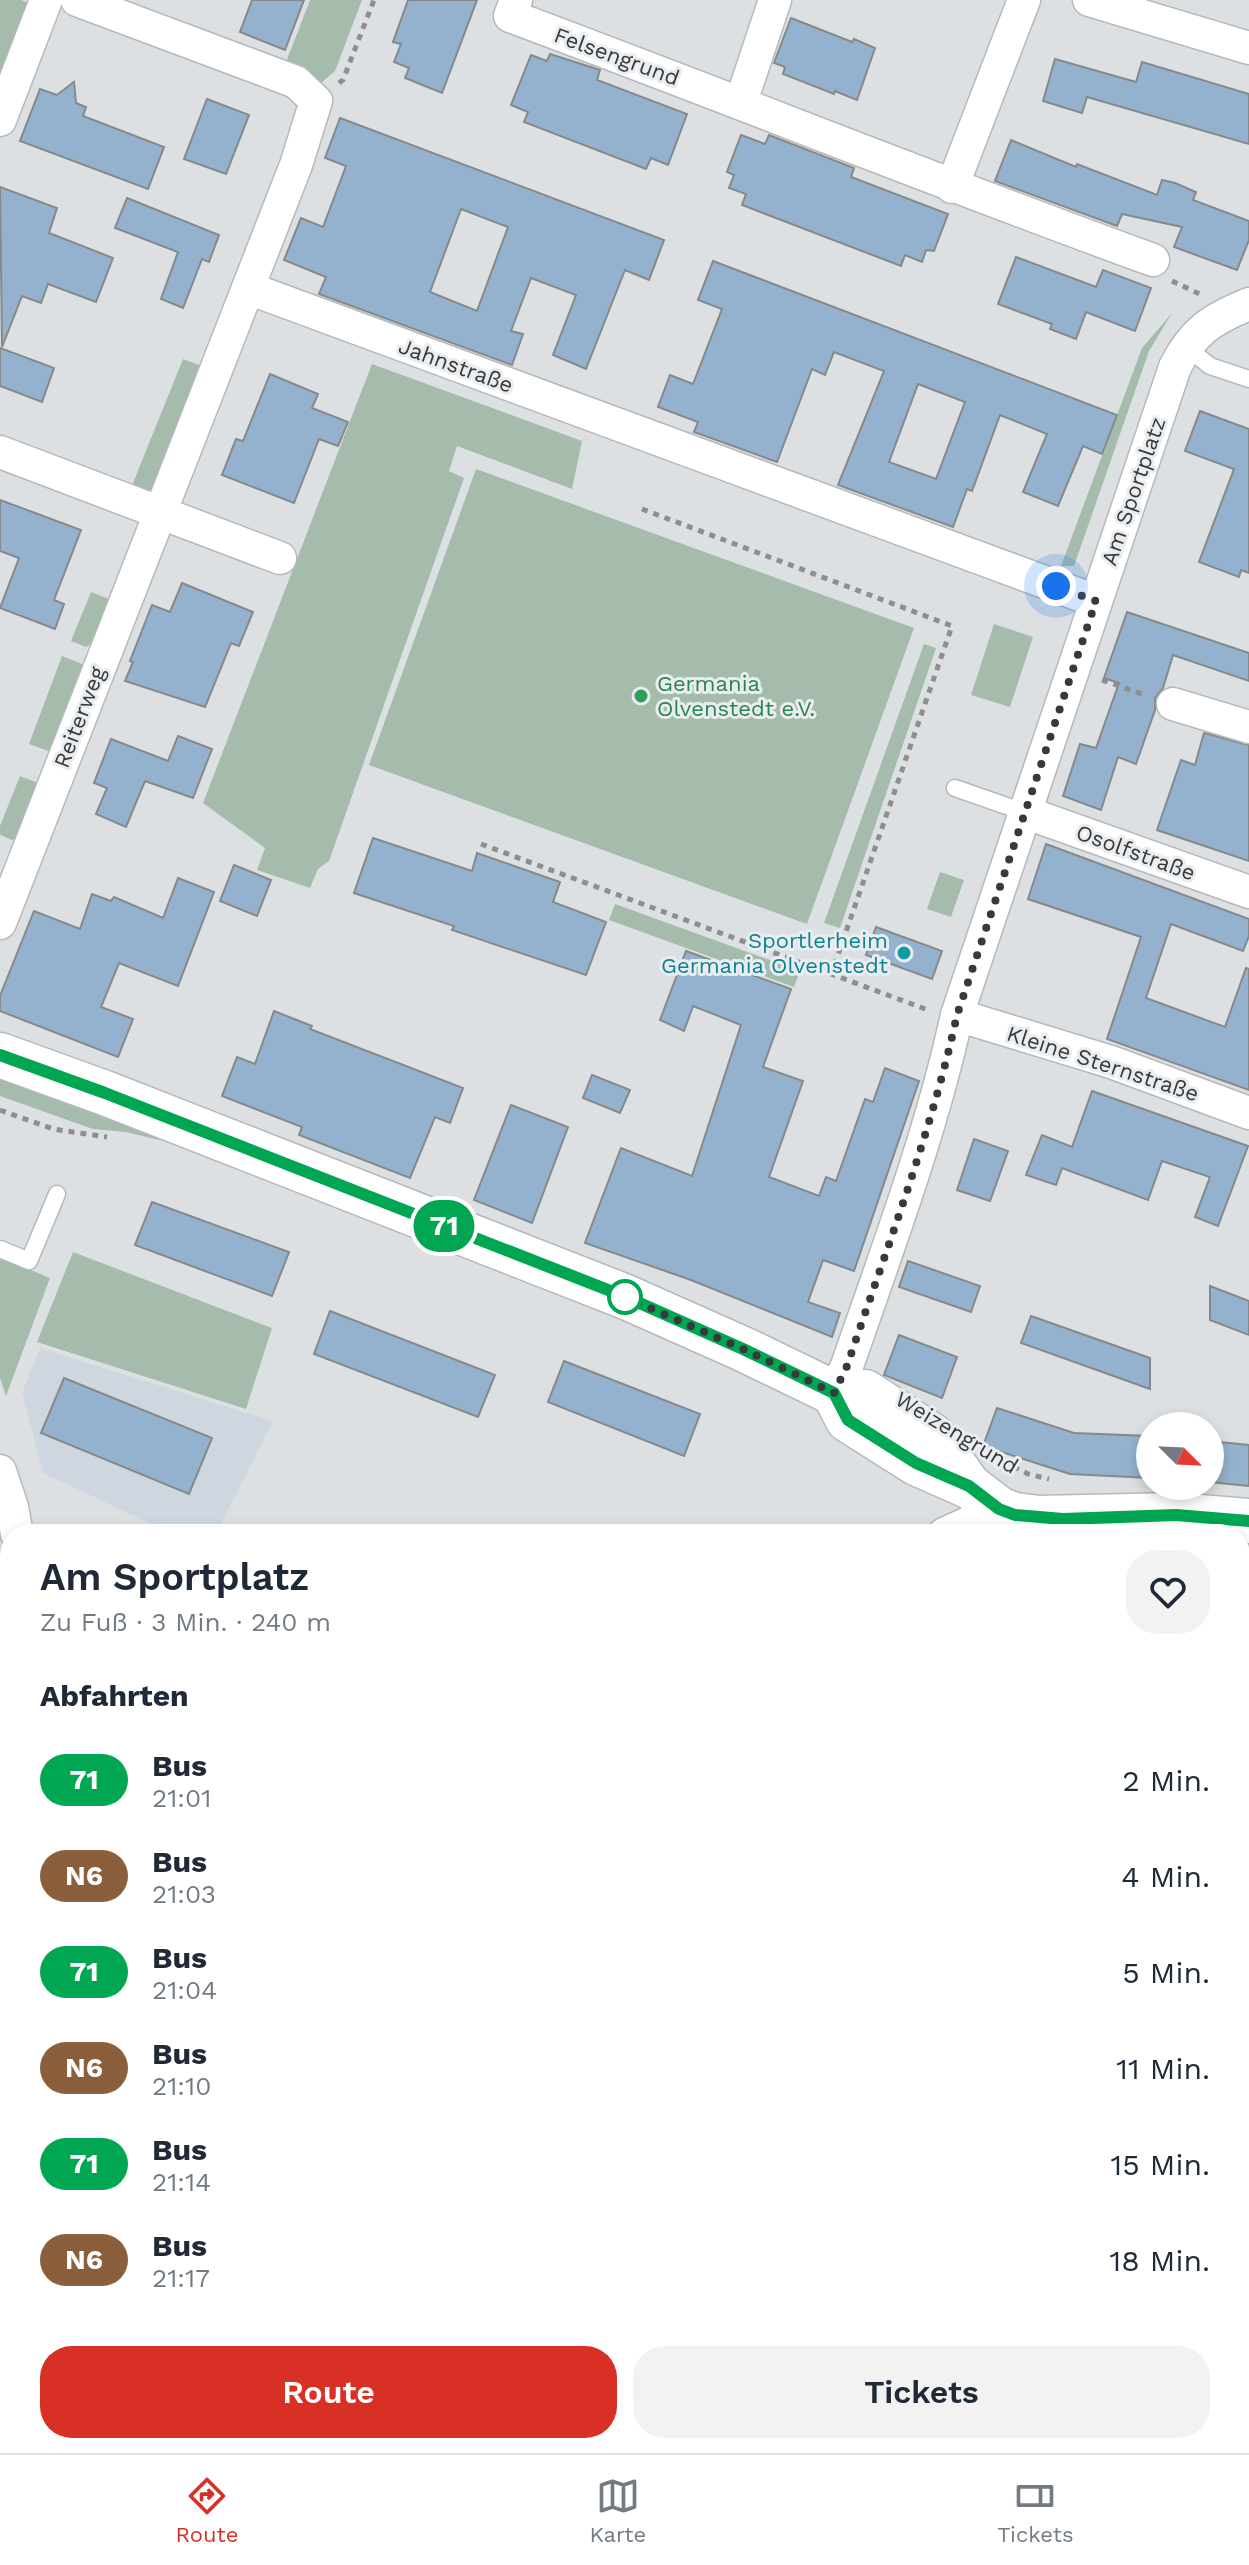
<!DOCTYPE html>
<html lang="de">
<meta charset="utf-8">
<style>
:root{--surface:#fff;--page:#f2f2f3;--text:#1f2937;--muted:#747a83;--line:#e0e1e3;--accent:#d93025}
body{margin:0;font-family:"Work Sans",sans-serif;background:var(--page);color:var(--text);height:100vh;display:flex;flex-direction:column;font-size:30px;white-space:nowrap}
*{box-sizing:border-box;margin:0}
p{font-size:26px;color:var(--muted)}
.icon{flex:none;width:44px;height:44px;fill:none;stroke:currentColor;stroke-width:2;stroke-linecap:round;stroke-linejoin:round}
.map{position:relative;flex:1;overflow:hidden}
.side{position:absolute;left:0px;top:1524px;width:1250px;height:930px;display:flex;flex-direction:column;background:var(--surface);border-radius:32px 32px 0 0;box-shadow:0 4px 12px #0003}
.side>*{flex:none}
.badge{padding:0 16px;border-radius:26px;font-size:28px;line-height:52px}
.needle{width:52px;rotate:114deg}
.tools{position:absolute;left:1136px;top:1412px;display:grid;gap:16px}
.tools a{display:grid;place-items:center;width:88px;height:88px;border-radius:50%;background:var(--surface);box-shadow:0 4px 12px #0003;font-size:40px}
.you{position:absolute;width:40px;height:40px;margin:-20px;border:6px solid #fff;border-radius:50%;background:#1a73e8;box-shadow:0 0 0 12px #1a73e833}
.map>.badge{position:absolute;translate:-50% -50%;box-shadow:0 0 0 4px #fff}
h2{padding:0 40px;font-size:30px;line-height:72px}
.round{display:grid;place-items:center;flex:none;width:84px;height:84px;border-radius:32px;background:var(--page)}
.head{display:flex;align-items:center;justify-content:space-between;height:136px;padding:0 40px}
h1{font-size:38px;font-weight:600;line-height:60px}
.cta{display:flex;gap:16px;margin-top:auto;padding:16px 40px}
.cta a{flex:1;height:92px;border-radius:32px;background:var(--accent);color:#fff;font-size:32px;font-weight:600;line-height:92px;text-align:center}
.cta a+a{background:var(--page);color:var(--text)}
ul{padding:0;list-style:none}
li{display:flex;align-items:center;gap:24px;height:96px;padding:0 40px}
li div{flex:1}
li b{display:block;font-size:30px}
li em{font-style:normal}
li .badge{min-width:88px;font-weight:700;text-align:center}
.tab-bar{display:flex;justify-content:space-around;align-items:center;height:112px;border-top:2px solid var(--line);background:var(--surface);font-size:22px;color:var(--muted)}
.tab-bar a{display:grid;justify-items:center;gap:4px}
.tab-bar .selected{color:var(--accent)}
.map>svg:first-child{display:block}
</style>
<div class="map">
<svg width="1249" height="2453" viewBox="0 0 1249 2453">
<rect width="100%" height="100%" fill="#dde0e2"/>
<path fill="#ced7df" d="M 40,1348 L 273,1421 L 219,1528 L 205,1534 L 173,1534 L 43,1473 L 22,1393 Z"/>
<g fill="#a5bbac">
<path d="M 0,0 L 21,0 L 29,3 L 0,77 Z"/>
<path d="M 310,0 L 362,0 L 335,71 L 314,89 L 283,70 Z"/>
<path d="M 1172,313 L 1149,351 L 1074,566 L 1061,566 L 1142,348 Z"/>
<path d="M 183,359 L 204,367 L 158,487 L 140,493 L 131,488 Z"/>
<path d="M 372,364 L 582,441 L 572,489 L 457,446 L 449,471 L 464,478 L 329,861 L 318,869 L 310,888 L 257,870 L 265,848 L 203,803 Z"/>
<path d="M 476,469 L 914,628 L 807,924 L 369,765 Z"/>
<path d="M 91,592 L 114,601 L 98,640 L 86,647 L 71,641 Z"/>
<path d="M 994,624 L 1033,637 L 1010,707 L 971,695 Z"/>
<path d="M 924,644 L 936,648 L 840,928 L 824,923 Z"/>
<path d="M 62,656 L 82,664 L 85,673 L 54,753 L 29,744 Z"/>
<path d="M 20,776 L 43,785 L 21,838 L 12,840 L 0,835 L 0,826 Z"/>
<path d="M 940,872 L 964,880 L 951,917 L 927,909 Z"/>
<path d="M 615,904 L 800,971 L 794,987 L 609,920 Z"/>
<path d="M 0,1079 L 161,1131 L 159,1140 L 126,1132 L 93,1129 L 0,1096 Z"/>
<path d="M 73,1252 L 272,1328 L 246,1409 L 37,1342 Z"/>
<path d="M 0,1257 L 50,1278 L 6,1396 L 0,1378 Z"/>
<path d="M 10,1890 L 10,2144 L 0,2142 L 0,1893 Z"/>
<path d="M 1240,2146 L 1249,2149 L 1249,2322 L 1240,2332 Z"/>
</g>
<g fill="#94b2ce" stroke="#86898b" stroke-width="2" fill-rule="evenodd">
<path d="M 252,0 L 304,0 L 285,50 L 240,32 Z"/>
<path d="M 408,0 L 477,0 L 442,93 L 405,78 L 409,68 L 394,62 L 401,44 L 393,42 Z"/>
<path d="M 791,18 L 852,42 L 854,39 L 875,48 L 857,100 L 835,91 L 834,94 L 783,74 L 785,67 L 774,63 Z"/>
<path d="M 550,54 L 600,70 L 597,80 L 687,114 L 668,165 L 651,158 L 646,169 L 524,122 L 528,112 L 511,105 L 531,55 L 547,61 Z"/>
<path d="M 1055,59 L 1136,82 L 1142,62 L 1249,94 L 1249,144 L 1087,97 L 1082,113 L 1043,101 Z"/>
<path d="M 74,82 L 76,103 L 86,107 L 83,116 L 164,147 L 148,189 L 20,141 L 40,89 L 57,95 Z"/>
<path d="M 207,99 L 249,115 L 226,174 L 184,159 Z"/>
<path d="M 340,118 L 664,240 L 649,280 L 625,270 L 586,369 L 553,355 L 576,295 L 531,278 L 511,331 L 523,334 L 512,365 L 319,294 L 326,277 L 284,260 L 301,218 L 323,227 L 346,166 L 325,158 ZM 461,209 L 508,227 L 477,311 L 430,292 Z"/>
<path d="M 741,135 L 765,144 L 769,135 L 854,168 L 851,177 L 948,214 L 934,251 L 926,250 L 922,262 L 905,255 L 901,266 L 742,205 L 746,194 L 729,188 L 734,175 L 727,172 Z"/>
<path d="M 1011,140 L 1076,167 L 1077,164 L 1157,195 L 1162,180 L 1175,183 L 1196,192 L 1193,200 L 1249,221 L 1249,240 L 1237,270 L 1174,247 L 1182,227 L 1122,214 L 1117,226 L 995,181 Z"/>
<path d="M 0,187 L 57,208 L 49,233 L 113,258 L 96,302 L 48,284 L 41,303 L 22,296 L 2,347 Z"/>
<path d="M 127,198 L 219,235 L 209,262 L 202,259 L 183,308 L 161,299 L 178,252 L 115,228 Z"/>
<path d="M 1016,257 L 1096,287 L 1103,270 L 1151,288 L 1135,331 L 1086,312 L 1076,339 L 1050,329 L 1052,324 L 998,304 Z"/>
<path d="M 713,261 L 1117,415 L 1102,454 L 1083,446 L 1058,506 L 1023,492 L 1047,434 L 1000,415 L 972,491 L 967,489 L 953,527 L 838,485 L 884,371 L 834,352 L 825,375 L 812,369 L 777,462 L 694,432 L 698,422 L 658,407 L 670,375 L 693,384 L 722,309 L 698,300 ZM 918,384 L 965,402 L 936,479 L 889,462 Z"/>
<path d="M 0,348 L 54,368 L 42,402 L 0,386 Z"/>
<path d="M 270,374 L 318,394 L 312,408 L 348,422 L 338,446 L 319,439 L 294,503 L 222,475 L 236,439 L 243,441 Z"/>
<path d="M 1200,411 L 1249,429 L 1249,573 L 1241,570 L 1239,577 L 1199,562 L 1234,469 L 1185,451 Z"/>
<path d="M 0,500 L 81,530 L 54,600 L 64,604 L 55,629 L 0,608 L 19,558 L 0,551 Z"/>
<path d="M 182,583 L 253,612 L 239,646 L 231,643 L 205,707 L 125,681 L 133,662 L 130,661 L 152,605 L 170,612 Z"/>
<path d="M 1127,612 L 1249,653 L 1249,681 L 1173,655 L 1163,688 L 1155,698 L 1155,710 L 1136,764 L 1118,757 L 1101,810 L 1063,796 L 1080,744 L 1096,748 L 1119,683 L 1104,678 Z"/>
<path d="M 1204,733 L 1249,745 L 1249,861 L 1157,830 L 1181,760 L 1195,765 Z"/>
<path d="M 178,736 L 212,749 L 193,798 L 145,781 L 126,827 L 96,814 L 107,788 L 94,783 L 111,739 L 168,761 Z"/>
<path d="M 373,838 L 472,871 L 477,853 L 560,882 L 553,902 L 606,922 L 586,975 L 452,930 L 454,926 L 354,893 Z"/>
<path d="M 1046,844 L 1249,919 L 1249,936 L 1243,951 L 1171,924 L 1146,998 L 1225,1027 L 1246,968 L 1249,969 L 1249,1090 L 1107,1039 L 1141,937 L 1028,899 Z"/>
<path d="M 234,865 L 271,880 L 257,916 L 220,901 Z"/>
<path d="M 178,878 L 214,892 L 178,986 L 119,963 L 101,1007 L 133,1019 L 118,1057 L 0,1011 L 0,996 L 34,911 L 80,929 L 92,894 L 111,901 L 114,897 L 163,918 Z"/>
<path d="M 876,927 L 942,951 L 932,979 L 866,955 Z"/>
<path d="M 686,951 L 791,989 L 763,1067 L 803,1081 L 769,1177 L 819,1196 L 826,1177 L 836,1181 L 865,1099 L 873,1102 L 885,1068 L 919,1081 L 854,1271 L 823,1260 L 808,1302 L 840,1313 L 832,1337 L 691,1280 L 585,1243 L 621,1148 L 692,1176 L 741,1025 L 693,1006 L 684,1031 L 660,1020 Z"/>
<path d="M 274,1011 L 312,1026 L 310,1029 L 463,1088 L 450,1123 L 435,1117 L 410,1178 L 299,1135 L 302,1127 L 222,1096 L 237,1057 L 255,1064 Z"/>
<path d="M 592,1075 L 630,1090 L 620,1113 L 583,1098 Z"/>
<path d="M 1092,1091 L 1248,1146 L 1218,1226 L 1195,1217 L 1210,1177 L 1162,1161 L 1148,1200 L 1062,1168 L 1056,1185 L 1026,1175 L 1042,1135 L 1072,1147 Z"/>
<path d="M 511,1105 L 568,1127 L 532,1223 L 474,1200 Z"/>
<path d="M 974,1139 L 1008,1151 L 990,1201 L 957,1190 Z"/>
<path d="M 152,1202 L 289,1252 L 272,1296 L 135,1245 Z"/>
<path d="M 908,1261 L 980,1286 L 971,1312 L 899,1287 Z"/>
<path d="M 1210,1286 L 1249,1301 L 1249,1335 L 1210,1320 Z"/>
<path d="M 330,1311 L 495,1375 L 478,1417 L 314,1354 Z"/>
<path d="M 1031,1316 L 1150,1358 L 1150,1389 L 1021,1343 Z"/>
<path d="M 899,1335 L 957,1357 L 942,1398 L 884,1375 Z"/>
<path d="M 564,1361 L 700,1414 L 684,1456 L 548,1402 Z"/>
<path d="M 64,1378 L 212,1438 L 189,1494 L 41,1433 Z"/>
<path d="M 997,1408 L 1074,1433 L 1150,1436 L 1150,1478 L 1070,1474 L 983,1446 Z"/>
<path d="M 1210,1441 L 1249,1445 L 1249,1486 L 1210,1482 Z"/>
</g>
<g fill="none" stroke-linecap="round" stroke-linejoin="round">
<defs>
<g id="service">
<path d="M 1185,346 L 1210,366 L 1249,379"/>
<path d="M 955,788 L 1024,812"/>
<path d="M 0,1249 L 29,1261 L 57,1194"/>
<path d="M 0,1663 L 10,1667"/>
<path d="M 1220,2444 L 1232,2453"/>
</g>
<g id="minor">
<path d="M 516,0 L 510,16 C 725,96 938,182 1153,260"/>
<path d="M 1089,0 L 1249,48"/>
<path d="M 741,102 L 775,0"/>
<path d="M 0,120 L 46,0"/>
<path d="M 952,187 L 1024,0"/>
<path d="M 248,288 L 1096,601"/>
<path d="M 0,452 L 280,558"/>
<path d="M 1173,704 L 1249,727"/>
<path d="M 1024,812 L 1249,892"/>
<path d="M 0,923 L 296,165 L 316,101 L 296,82 L 77,0"/>
<path d="M 957,1015 L 1111,1062 L 1249,1113"/>
<path d="M 834,1393 L 847,1366 C 887,1250 931,1134 957,1015 L 1175,367 C 1193,331 1212,319 1249,304"/>
<path d="M 0,1471 L 12,1507 L 17,1534"/>
<path d="M 944,1534 L 999,1509"/>
<path d="M 0,1634 L 10,1600"/>
<path d="M 0,1849 L 10,1845"/>
<path d="M 1240,2025 L 1249,2027"/>
<path d="M 1240,2377 L 1249,2367"/>
<path d="M 0,2404 L 10,2407"/>
<path d="M 161,2444 L 199,2453"/>
<path d="M 1172,2453 L 1180,2444"/>
</g>
<g id="secondary">
<path d="M 0,1055 L 105,1093 L 626,1297 L 743,1349 L 834,1393 L 865,1392 L 934,1437 L 969,1486 L 999,1509 L 1015,1515 L 1039,1518 L 1176,1515 L 1249,1521"/>
<path d="M 834,1393 L 848,1420 L 916,1463 L 966,1485"/>
</g>
</defs>
<use href="#service" stroke="#b6b9bb" stroke-width="19"/>
<use href="#minor" stroke="#b6b9bb" stroke-width="35"/>
<use href="#secondary" stroke="#b6b9bb" stroke-width="47"/>
<g stroke="#8c8e90" stroke-width="5" stroke-dasharray="6 6" stroke-linecap="butt">
<path d="M 339,83 L 343,80 L 374,0"/>
<path d="M 1172,281 L 1202,295"/>
<path d="M 642,509 L 952,626 L 831,975"/>
<path d="M 1102,680 L 1145,695"/>
<path d="M 481,844 L 928,1010"/>
<path d="M 0,1110 L 53,1129 L 107,1137"/>
<path d="M 1003,1461 L 1028,1474 L 1049,1479"/>
<path d="M 0,1996 L 10,1998"/>
<path d="M 1240,2293 L 1249,2295"/>
</g>
<use href="#service" stroke="#fff" stroke-width="16"/>
<use href="#minor" stroke="#fff" stroke-width="32"/>
<use href="#secondary" stroke="#fff" stroke-width="44"/>
</g>
<g fill="none" stroke-linecap="round" stroke-linejoin="round">
<defs>
<path id="line" d="M 0,1055 L 105,1093 L 626,1297 L 743,1349 L 834,1393 L 848,1420 L 916,1463 L 969,1486 L 999,1509 L 1015,1515 L 1063,1519 L 1176,1515 L 1249,1521"/>
</defs>
<use href="#line" stroke="#fff" stroke-width="18"/>
<use href="#line" stroke="#00a651" stroke-width="12"/>
<path stroke="#38393a" stroke-width="8" stroke-dasharray="0 14.4" d="M 625,1297 L 743,1349 L 834,1393 L 847,1366 C 886,1250 931,1134 957,1015 L 1096,601 L 1056,586"/>
</g>
<circle fill="#2e9e5b" stroke="#eaedf0" stroke-width="3" cx="641" cy="696" r="8"/>
<circle fill="#0f9aa8" stroke="#eaedf0" stroke-width="3" cx="904" cy="953" r="8"/>
<circle fill="#fff" stroke="#00a651" stroke-width="4" cx="625" cy="1297" r="16"/>
<g text-anchor="middle" stroke-width="6" stroke-linejoin="round" paint-order="stroke">
<g font-size="22" fill="#38393a" stroke="#eaedf0">
<text transform="translate(617 56) rotate(20)" y="8">Felsengrund</text>
<text transform="translate(456 365) rotate(20)" y="8">Jahnstraße</text>
<text transform="translate(1133 491) rotate(-71)" y="8">Am Sportplatz</text>
<text transform="translate(79 717) rotate(-69)" y="8">Reiterweg</text>
<text transform="translate(1136 852) rotate(20)" y="8">Osolfstraße</text>
<text transform="translate(1103 1063) rotate(18)" y="8">Kleine Sternstraße</text>
<text transform="translate(957 1432) rotate(31)" y="8">Weizengrund</text>
</g>
<g font-size="22" fill="#27864d" stroke="#eaedf0" text-anchor="start">
<text x="657" y="691">Germania<tspan x="657" dy="25">Olvenstedt e.V.</tspan></text>
</g>
<g font-size="22" fill="#0d838f" stroke="#eaedf0" text-anchor="end">
<text x="888" y="948">Sportlerheim<tspan x="888" dy="25">Germania Olvenstedt</tspan></text>
</g>
</g>
</svg>
<div class="tools">
<a><svg class="needle" viewBox="-14 -14 28 28"><path d="M0-13l5 13h-10z" fill="#e53935"/><path d="M0 13l5-13h-10z" fill="#747a83"/></svg></a>
</div>
<div class="you" style="left:1056px;top:586px"></div>
<b class="badge" style="left:444px;top:1226px;background:#00a651;color:#fff">71</b>
<section class="side">
<div class="head"><div><h1>Am Sportplatz</h1><p>Zu Fuß · 3 Min. · 240 m</p></div><a class="round"><svg class="icon" aria-label="heart" viewBox="0 0 24 24"><path d="M12 20l-8-8c-3-5 5-10 8-4 3-6 11-1 8 4z"/></svg></a></div>
<h2>Abfahrten</h2>
<ul>
<li><span class="badge" style="background:#00a651;color:#fff">71</span><div><b>Bus</b><p>21:01</p></div><em>2 Min.</em></li>
<li><span class="badge" style="background:#8b5e3c;color:#fff">N6</span><div><b>Bus</b><p>21:03</p></div><em>4 Min.</em></li>
<li><span class="badge" style="background:#00a651;color:#fff">71</span><div><b>Bus</b><p>21:04</p></div><em>5 Min.</em></li>
<li><span class="badge" style="background:#8b5e3c;color:#fff">N6</span><div><b>Bus</b><p>21:10</p></div><em>11 Min.</em></li>
<li><span class="badge" style="background:#00a651;color:#fff">71</span><div><b>Bus</b><p>21:14</p></div><em>15 Min.</em></li>
<li><span class="badge" style="background:#8b5e3c;color:#fff">N6</span><div><b>Bus</b><p>21:17</p></div><em>18 Min.</em></li>
</ul>
<div class="cta"><a>Route</a><a>Tickets</a></div>
</section>
</div>
<nav class="tab-bar">
<a class="selected"><svg class="icon" aria-label="directions" viewBox="0 0 24 24"><path d="M12 3l9 9-9 9-9-9zM9 14v-3h6M13 9l2 2-2 2"/></svg>Route</a>
<a><svg class="icon" aria-label="map" viewBox="0 0 24 24"><path d="M3 6l6-2 6 2 6-2v14l-6 2-6-2-6 2zM9 4v14M15 6v14"/></svg>Karte</a>
<a><svg class="icon" aria-label="tickets" viewBox="0 0 24 24"><path d="M3 7h18v10H3zM15 7v10"/></svg>Tickets</a>
</nav>
